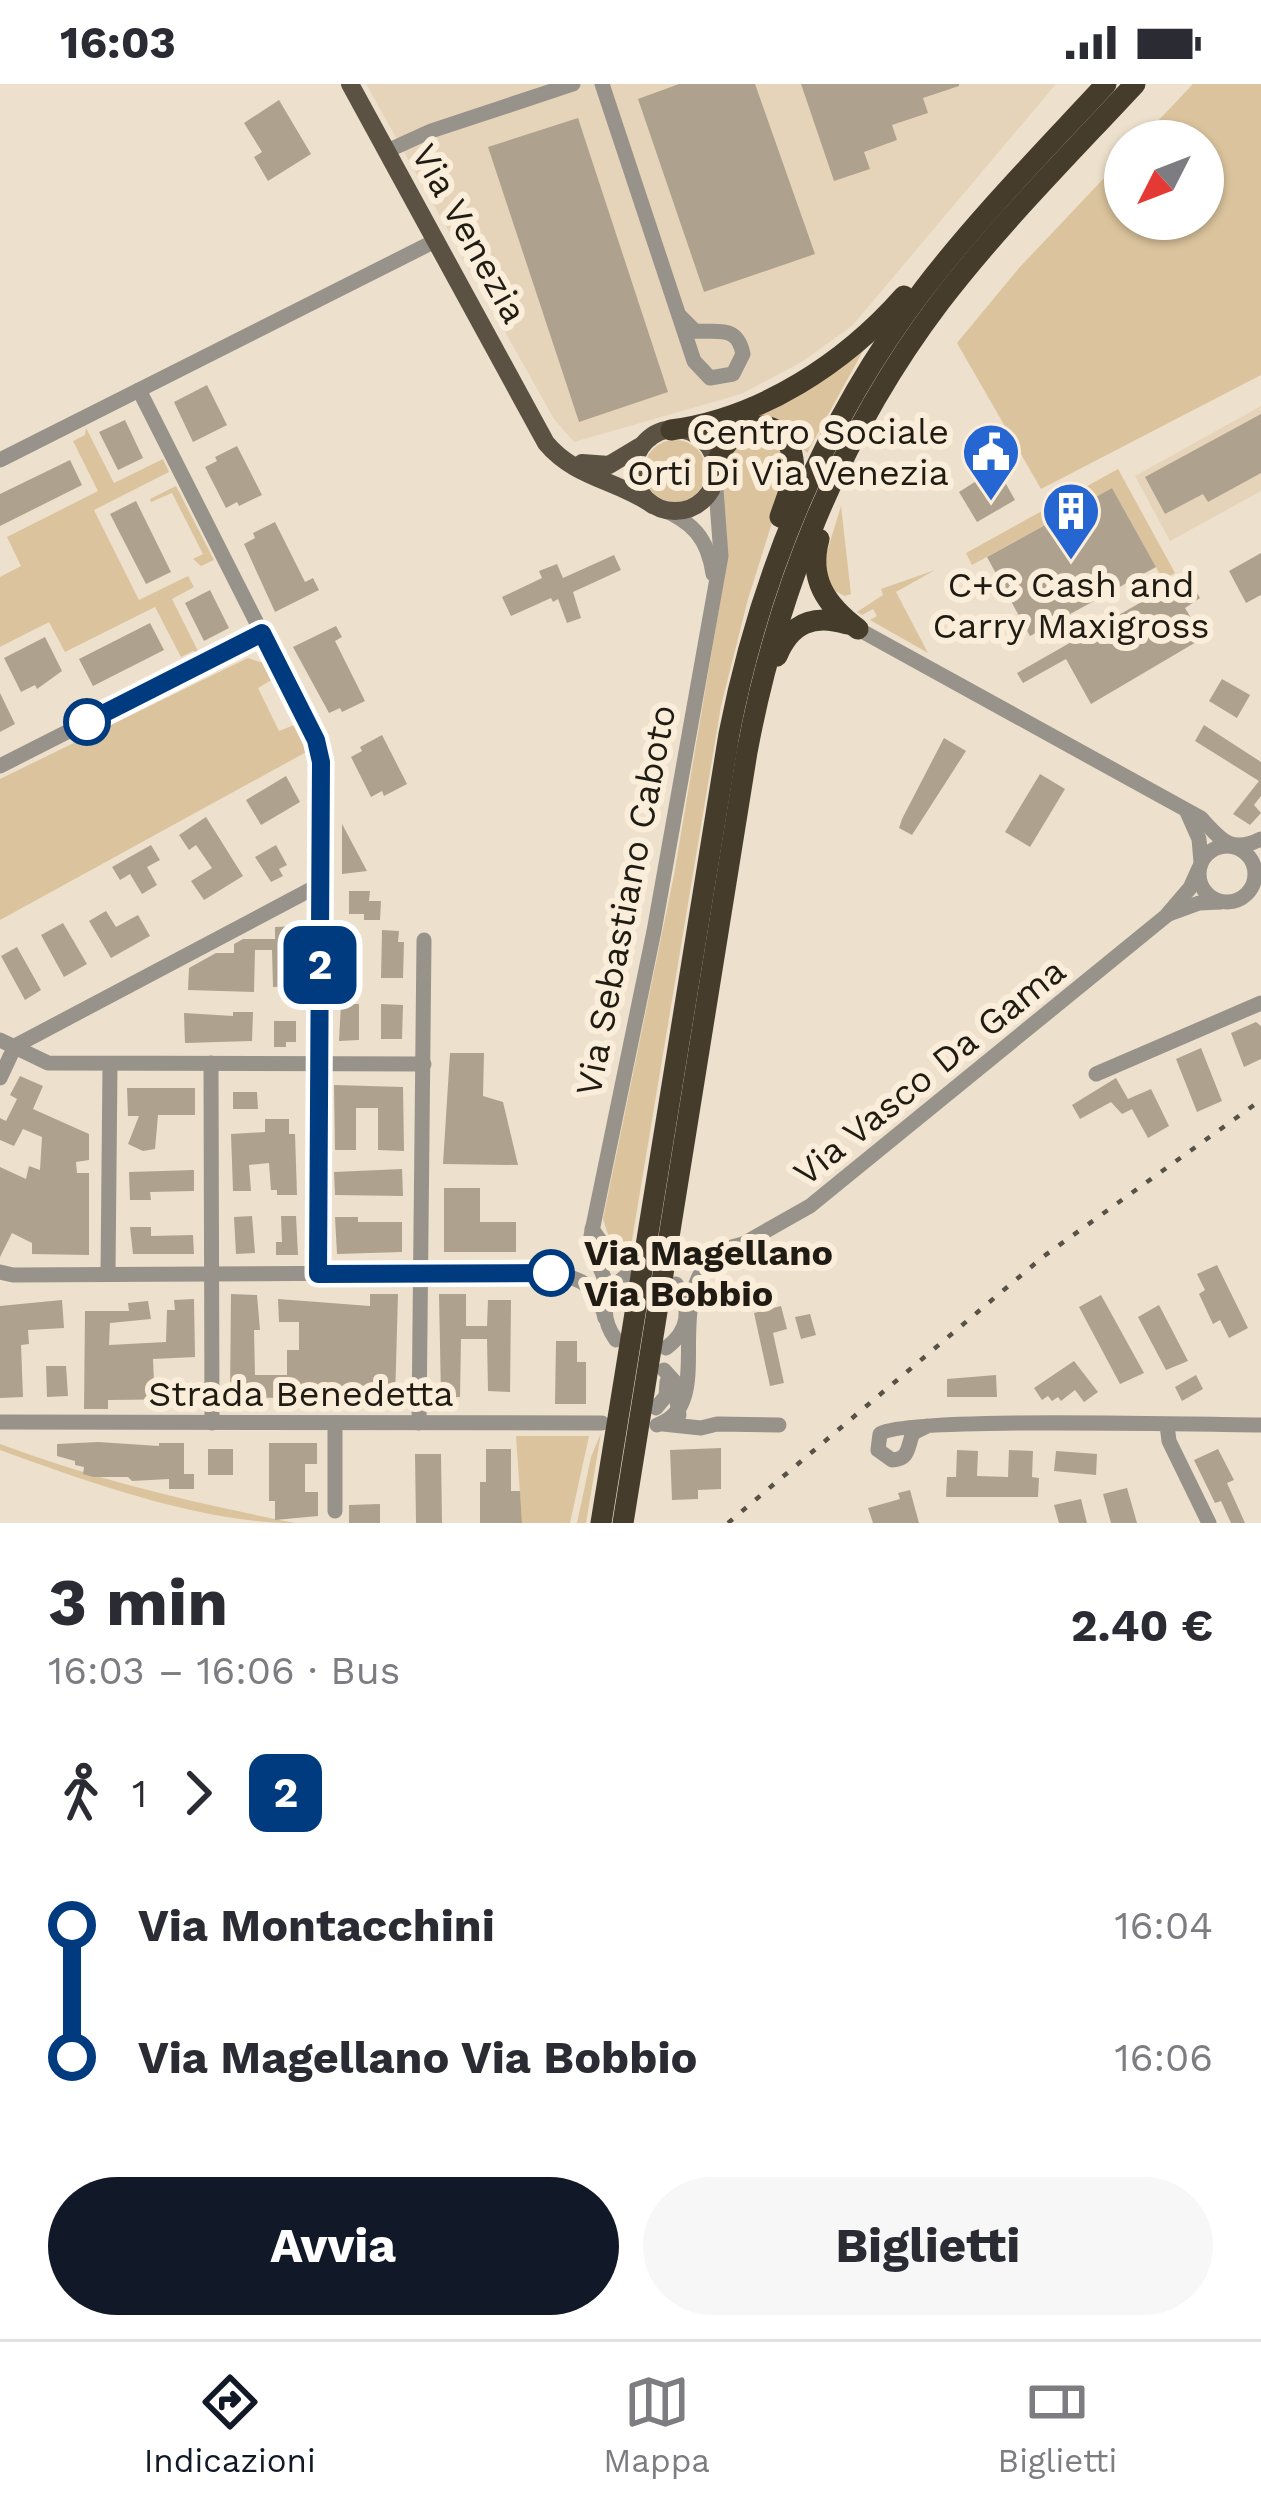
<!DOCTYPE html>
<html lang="it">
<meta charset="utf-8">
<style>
:root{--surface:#fff;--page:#f7f7f7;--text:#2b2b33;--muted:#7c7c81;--line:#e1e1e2;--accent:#111827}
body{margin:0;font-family:"Work Sans",sans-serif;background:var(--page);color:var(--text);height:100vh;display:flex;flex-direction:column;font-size:45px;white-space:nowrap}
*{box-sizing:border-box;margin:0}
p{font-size:39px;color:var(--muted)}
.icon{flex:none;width:66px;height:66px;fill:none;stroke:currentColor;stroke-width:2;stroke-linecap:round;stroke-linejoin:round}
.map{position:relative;height:1439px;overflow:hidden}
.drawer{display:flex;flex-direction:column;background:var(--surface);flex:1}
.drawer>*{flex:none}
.badge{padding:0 24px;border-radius:18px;font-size:42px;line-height:78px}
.needle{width:78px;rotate:228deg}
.controls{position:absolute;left:1104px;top:36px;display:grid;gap:24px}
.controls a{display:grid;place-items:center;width:120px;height:120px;border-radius:50%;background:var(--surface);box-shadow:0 3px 9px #0004;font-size:60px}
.map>.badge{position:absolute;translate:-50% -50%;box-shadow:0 0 0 6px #fff}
.legs{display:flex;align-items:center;gap:18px;height:132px;padding:0 48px;font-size:39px}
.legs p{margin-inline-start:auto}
.summary{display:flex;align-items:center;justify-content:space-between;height:204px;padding:0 48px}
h1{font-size:66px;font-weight:700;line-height:90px}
.action{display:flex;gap:24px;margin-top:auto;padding:24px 48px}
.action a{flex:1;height:138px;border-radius:72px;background:var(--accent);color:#fff;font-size:48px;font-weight:700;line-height:138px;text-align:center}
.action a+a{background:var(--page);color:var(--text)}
ul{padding:0 48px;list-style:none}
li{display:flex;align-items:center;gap:42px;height:132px;font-size:45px}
li i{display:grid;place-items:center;width:18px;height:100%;margin:0 15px;background:currentColor}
li i::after{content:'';width:30px;height:30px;margin:-15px;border:9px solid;border-radius:50%;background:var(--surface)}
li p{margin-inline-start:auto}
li:first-child i{background:linear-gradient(#0000 50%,currentColor 0)}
li:last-child i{background:linear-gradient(currentColor 50%,#0000 0)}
.status{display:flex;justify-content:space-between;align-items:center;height:84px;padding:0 60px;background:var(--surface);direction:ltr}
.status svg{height:33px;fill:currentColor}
.tab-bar{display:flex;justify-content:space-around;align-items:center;height:168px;border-top:3px solid var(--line);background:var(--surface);font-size:33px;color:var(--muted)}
.tab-bar a{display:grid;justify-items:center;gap:6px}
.tab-bar .current{color:var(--accent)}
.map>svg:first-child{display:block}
</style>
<div class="status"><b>16:03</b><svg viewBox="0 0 49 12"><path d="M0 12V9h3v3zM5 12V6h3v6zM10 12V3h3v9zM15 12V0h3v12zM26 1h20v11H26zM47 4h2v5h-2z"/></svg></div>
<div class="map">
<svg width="1261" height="1439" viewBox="0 0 1261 1439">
<rect width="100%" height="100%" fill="#ede0cc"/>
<g fill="#e5d4b9">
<path d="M 366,0 L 1056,0 L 852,242 L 800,279 L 741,310 L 574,358 L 554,335 Z"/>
<path d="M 1261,322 L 1261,407 L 1170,457 L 1135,392 Z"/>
</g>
<g fill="#dbc49d">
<path d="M 1193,0 L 1261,0 L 1261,291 L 1041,405 L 957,259 L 1019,184 L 1125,72 L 1125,135 L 1203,135 L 1203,57 L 1139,57 Z"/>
<path d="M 864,265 L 807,369 C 795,356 781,336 758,332 Z"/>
<path d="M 86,344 L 114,399 L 163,375 L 169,388 L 94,426 L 139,516 L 188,492 L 194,503 L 172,515 L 199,569 L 193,567 L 181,573 L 155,523 L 65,568 L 49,538 L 0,563 L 0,493 L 21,482 L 7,453 L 98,407 L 73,357 L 85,351 Z"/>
<path d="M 741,352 L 772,352 L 786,370 L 777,423 L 748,515 L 721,622 L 630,1168 L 608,1150 L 603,1135 L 674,791 L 726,483 L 721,405 L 726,371 Z"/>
<circle cx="675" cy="387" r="31"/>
<path d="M 1118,385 L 1175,489 L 1163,496 L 1112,404 L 972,481 L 966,469 Z"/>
<path d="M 176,402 L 214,476 L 201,482 L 193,475 L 203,470 L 172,409 L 151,418 L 150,415 Z"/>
<path d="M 841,422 L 851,510 L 845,512 L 830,505 L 822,484 Z"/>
<path d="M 935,486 L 896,508 L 928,569 L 870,536 L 877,532 L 873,525 L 862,531 L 857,528 L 883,511 L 881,505 Z"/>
<path d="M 248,574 L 263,579 L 273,595 L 258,604 L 279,647 L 297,640 L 310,666 L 0,836 L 0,695 Z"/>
<path d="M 601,1349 L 586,1439 L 577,1439 L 591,1373 Z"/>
<path d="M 516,1352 L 589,1352 L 570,1439 L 522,1439 Z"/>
<path d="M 0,1360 C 96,1396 194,1419 295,1439 C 201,1439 88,1398 0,1366 Z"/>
</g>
<g fill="#aea28e">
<path d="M 679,0 L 755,0 L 815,170 L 704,208 L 638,15 Z"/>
<path d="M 801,0 L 959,0 L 959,2 L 923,14 L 928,29 L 892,41 L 897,56 L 864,68 L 870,85 L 834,97 Z"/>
<path d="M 279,16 L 311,70 L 268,97 L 254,73 L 262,68 L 244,39 Z"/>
<path d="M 578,34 L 668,308 L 579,338 L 488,63 Z"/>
<path d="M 207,301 L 227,341 L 193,358 L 174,318 Z"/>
<path d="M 1261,330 L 1261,389 L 1208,418 L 1203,410 L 1165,430 L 1145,393 Z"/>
<path d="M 125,336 L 143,374 L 118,386 L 99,348 Z"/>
<path d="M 237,362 L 262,411 L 239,422 L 237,418 L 226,424 L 205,383 L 217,377 L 215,373 Z"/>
<path d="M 70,376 L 82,401 L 0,442 L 0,410 Z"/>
<path d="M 997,384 L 1015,416 L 977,438 L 959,408 Z"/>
<path d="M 1112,404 L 1156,483 L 1030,552 L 987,473 Z"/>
<path d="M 136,417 L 171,488 L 146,500 L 110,430 Z"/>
<path d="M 275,438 L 305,498 L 313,494 L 319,506 L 275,528 L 244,460 L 255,454 L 253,449 Z"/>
<path d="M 1261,469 L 1261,511 L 1246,519 L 1229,487 Z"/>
<path d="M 614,471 L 621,486 L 573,508 L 581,534 L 567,539 L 558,515 L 553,518 L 551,514 L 511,532 L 502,513 L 542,494 L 539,487 L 557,480 L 563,494 Z"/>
<path d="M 1192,500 L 1200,514 L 1185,524 L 1203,554 L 1091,620 L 1066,575 L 1023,599 L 1017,589 L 1159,508 L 1164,517 Z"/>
<path d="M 210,506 L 229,544 L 204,557 L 185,519 Z"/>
<path d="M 150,539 L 164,566 L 93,602 L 79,575 Z"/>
<path d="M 336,542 L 342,553 L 335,557 L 365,617 L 342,628 L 340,624 L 329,629 L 293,563 Z"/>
<path d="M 45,553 L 62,587 L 37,605 L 35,601 L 21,608 L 4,574 Z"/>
<path d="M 1222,595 L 1250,611 L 1237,634 L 1209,617 Z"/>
<path d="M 0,609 L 15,640 L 0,648 Z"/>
<path d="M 1204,641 L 1261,678 L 1261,712 L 1254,721 L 1261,729 L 1250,741 L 1233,730 L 1259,697 L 1195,657 Z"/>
<path d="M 382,651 L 407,700 L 384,712 L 382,707 L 371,713 L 351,673 L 362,667 L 360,663 Z"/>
<path d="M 944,654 L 966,667 L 912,751 L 899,744 L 902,735 Z"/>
<path d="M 1040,690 L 1065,705 L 1030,763 L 1005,748 Z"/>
<path d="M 286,692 L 300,718 L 261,741 L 246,716 Z"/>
<path d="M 206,733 L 243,792 L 204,816 L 191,797 L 212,784 L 196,761 L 189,766 L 179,751 Z"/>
<path d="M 342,740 L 367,787 L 342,790 Z"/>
<path d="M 151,761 L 160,776 L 147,783 L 157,801 L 142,810 L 130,790 L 120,796 L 112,783 Z"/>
<path d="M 276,761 L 287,781 L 279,785 L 283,792 L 271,798 L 255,773 Z"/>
<path d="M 349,807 L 370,807 L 369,817 L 381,817 L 380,836 L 364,836 L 364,830 L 349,830 Z"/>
<path d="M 106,827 L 116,843 L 138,831 L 150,852 L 111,874 L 89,837 Z"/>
<path d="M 63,839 L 87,880 L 64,893 L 41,851 Z"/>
<path d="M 298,842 L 298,902 L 273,903 L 272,866 L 255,866 L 254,908 L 188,906 L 189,884 L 216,869 L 234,869 L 234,860 L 243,855 L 275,855 L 275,843 Z"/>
<path d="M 382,846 L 399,847 L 398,858 L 404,858 L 403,894 L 381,894 Z"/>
<path d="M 341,859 L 359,860 L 357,890 L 340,889 Z"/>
<path d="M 17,863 L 41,906 L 25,916 L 1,872 Z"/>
<path d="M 341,920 L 359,920 L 359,956 L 339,957 Z"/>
<path d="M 381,920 L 403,921 L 402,955 L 381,955 Z"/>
<path d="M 233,928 L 253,928 L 252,957 L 185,959 L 184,929 L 233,932 Z"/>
<path d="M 274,937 L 296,937 L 296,958 L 286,958 L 286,963 L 274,963 Z"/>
<path d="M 1256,938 L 1261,942 L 1261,975 L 1244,983 L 1231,949 Z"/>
<path d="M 1201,964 L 1222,1017 L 1197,1028 L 1176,975 Z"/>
<path d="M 450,969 L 484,969 L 483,1012 L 503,1018 L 518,1081 L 443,1080 Z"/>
<path d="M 20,992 L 43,1002 L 33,1025 L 89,1050 L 89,1076 L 76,1078 L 77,1089 L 89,1089 L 89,1171 L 32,1170 L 32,1159 L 12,1149 L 0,1173 L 0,1083 L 26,1095 L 29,1082 L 40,1086 L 42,1053 L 23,1045 L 14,1062 L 0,1056 L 0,1034 L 6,1037 L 17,1015 L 10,1011 Z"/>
<path d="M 1116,994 L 1128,1015 L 1151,1005 L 1169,1042 L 1148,1054 L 1132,1025 L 1122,1030 L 1111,1018 L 1080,1035 L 1072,1021 Z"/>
<path d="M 334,1001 L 403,1003 L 404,1067 L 378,1066 L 378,1024 L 356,1024 L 356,1066 L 335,1066 Z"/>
<path d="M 127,1004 L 195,1004 L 195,1031 L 158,1031 L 155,1065 L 143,1067 L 128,1060 L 139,1032 L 128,1032 Z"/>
<path d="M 233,1008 L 257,1008 L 258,1025 L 233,1025 Z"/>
<path d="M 265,1035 L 289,1035 L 289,1050 L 295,1050 L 297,1111 L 277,1111 L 277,1106 L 271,1106 L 269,1079 L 249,1081 L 251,1107 L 233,1107 L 231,1050 L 265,1048 Z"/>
<path d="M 402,1085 L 403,1112 L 335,1111 L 334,1088 Z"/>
<path d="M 194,1086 L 194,1107 L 150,1108 L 151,1116 L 130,1116 L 129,1088 Z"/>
<path d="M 444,1104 L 480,1104 L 480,1138 L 516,1138 L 516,1168 L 444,1168 Z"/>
<path d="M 252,1132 L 255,1169 L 236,1170 L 234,1133 Z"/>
<path d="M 281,1132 L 296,1132 L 298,1171 L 276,1171 L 276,1158 L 282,1158 Z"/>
<path d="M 335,1133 L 358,1133 L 358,1138 L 402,1138 L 402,1168 L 337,1170 Z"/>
<path d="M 130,1143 L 151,1143 L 151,1152 L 193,1151 L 194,1170 L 133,1170 Z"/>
<path d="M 1217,1181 L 1248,1244 L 1229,1254 L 1220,1236 L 1213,1240 L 1199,1210 L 1205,1206 L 1197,1190 Z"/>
<path d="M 231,1210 L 257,1211 L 260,1246 L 254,1246 L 255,1291 L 287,1291 L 287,1266 L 299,1266 L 299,1238 L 279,1238 L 278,1215 L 370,1222 L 370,1210 L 398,1210 L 395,1316 L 370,1316 L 370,1304 L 343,1304 L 343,1315 L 230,1313 Z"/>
<path d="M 439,1210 L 466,1210 L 466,1242 L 487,1242 L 488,1216 L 511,1216 L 510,1308 L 488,1307 L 487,1255 L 461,1255 L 460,1313 L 441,1313 Z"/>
<path d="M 1101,1211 L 1144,1289 L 1120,1300 L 1079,1223 Z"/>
<path d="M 194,1215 L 195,1273 L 153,1275 L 154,1299 L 195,1298 L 196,1315 L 108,1316 L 108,1325 L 84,1325 L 85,1227 L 129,1227 L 128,1219 L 148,1217 L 151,1235 L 110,1239 L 109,1261 L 166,1258 L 167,1226 L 175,1226 L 174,1216 Z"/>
<path d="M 62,1216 L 64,1244 L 28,1246 L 29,1260 L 21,1261 L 23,1313 L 0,1314 L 0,1222 Z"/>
<path d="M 1159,1221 L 1188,1277 L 1166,1286 L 1138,1233 Z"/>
<path d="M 781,1222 L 787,1245 L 773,1249 L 784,1299 L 770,1302 L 754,1229 Z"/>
<path d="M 810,1230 L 816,1251 L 801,1255 L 795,1233 Z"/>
<path d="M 556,1257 L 577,1257 L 577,1278 L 586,1278 L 586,1320 L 555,1320 Z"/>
<path d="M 1074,1277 L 1098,1308 L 1084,1318 L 1075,1306 L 1061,1317 L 1058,1313 L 1052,1317 L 1048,1312 L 1042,1316 L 1034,1304 Z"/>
<path d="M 46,1282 L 66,1282 L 68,1312 L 47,1313 Z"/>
<path d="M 996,1291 L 997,1313 L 947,1313 L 947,1295 Z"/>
<path d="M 1196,1291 L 1203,1305 L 1182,1317 L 1175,1303 Z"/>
<path d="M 98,1358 L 159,1362 L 159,1359 L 184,1359 L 184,1390 L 194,1390 L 194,1405 L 169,1405 L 169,1395 L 132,1397 L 128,1393 L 93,1393 L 83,1390 L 84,1383 L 75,1381 L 75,1377 L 57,1372 L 57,1360 Z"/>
<path d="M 269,1359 L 317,1359 L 317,1380 L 305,1380 L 305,1408 L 318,1408 L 318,1432 L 275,1436 L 275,1417 L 269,1417 Z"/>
<path d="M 721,1364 L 721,1405 L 698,1406 L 698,1415 L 672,1416 L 670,1366 Z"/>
<rect x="208" y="1365" width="25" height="26"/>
<path d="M 486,1365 L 511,1365 L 511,1407 L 520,1407 L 522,1439 L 480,1439 L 480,1398 L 486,1398 Z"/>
<path d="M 1218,1365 L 1234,1396 L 1227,1399 L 1245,1439 L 1231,1439 L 1221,1417 L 1215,1419 L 1194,1376 Z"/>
<path d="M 957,1366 L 978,1367 L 977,1392 L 1008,1393 L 1009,1366 L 1033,1367 L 1032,1393 L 1039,1394 L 1038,1413 L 946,1413 L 947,1393 L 956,1393 Z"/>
<path d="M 1056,1367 L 1097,1370 L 1096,1391 L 1054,1387 Z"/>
<path d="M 415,1370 L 441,1370 L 442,1439 L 416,1439 Z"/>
<path d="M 1127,1404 L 1137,1439 L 1111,1439 L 1103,1410 Z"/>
<path d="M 910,1406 L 919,1439 L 873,1439 L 868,1424 L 900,1415 L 898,1409 Z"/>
<path d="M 1081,1415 L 1087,1439 L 1059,1439 L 1054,1421 Z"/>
<path d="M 380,1420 L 380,1439 L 349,1439 L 349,1421 Z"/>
</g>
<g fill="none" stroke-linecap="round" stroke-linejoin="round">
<g stroke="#98938a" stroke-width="15">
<path d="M 602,0 L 694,277 L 710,294 L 733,290 L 743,270 C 737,240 717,249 695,247 L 679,231"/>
<path d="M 387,67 L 431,47 L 573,0"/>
<path d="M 139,306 L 316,656 L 321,678 L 318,1190"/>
<path d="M 0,376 L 437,156"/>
<path d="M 659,424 C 692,437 708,454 713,490"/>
<path d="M 858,545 L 1201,734 C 1221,756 1231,770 1261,755"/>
<path d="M 0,682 L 262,549"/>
<path d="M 1187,728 L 1199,755 L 1201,778"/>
<circle cx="1227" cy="790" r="28"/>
<path d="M 1169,830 L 1199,819 L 1221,818"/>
<path d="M 0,956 L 48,979 L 424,980"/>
<path d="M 211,979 L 212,1339"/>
<path d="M 1096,990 L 1261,919"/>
<path d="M 0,994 L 15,962 L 321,800"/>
<path d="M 592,1145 L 608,1168 L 628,1181"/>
<path d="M 680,1177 L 743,1160 L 810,1122 L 1166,832 L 1190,804 L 1199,784"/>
<path d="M 0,1188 L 13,1191 L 544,1188 C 577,1192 597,1199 605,1234"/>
<path d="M 108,1190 L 110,980"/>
<path d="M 607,1216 C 610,1192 591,1176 591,1152 L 654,847 L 721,472 L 715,392"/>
<path d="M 616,1256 C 599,1232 603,1209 626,1192"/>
<path d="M 666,1264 C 689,1247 692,1224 676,1200"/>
<path d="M 664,1286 L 674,1297 L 679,1331"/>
<path d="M 656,1324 L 666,1312 L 667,1298"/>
<path d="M 0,1338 L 602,1339"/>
<path d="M 419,1339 L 424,856"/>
<path d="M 663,1340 L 701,1344 L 717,1340 L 779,1341"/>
<path d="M 657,1341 C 719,1320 659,1219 717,1169"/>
<path d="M 1167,1341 L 1169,1357 L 1209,1439"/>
<path d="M 927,1342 L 913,1349 C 907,1363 910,1375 892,1376 L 878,1366 L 880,1350 C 902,1332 1210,1341 1261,1341"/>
<path d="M 335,1427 L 335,1339"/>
</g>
<g stroke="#5b5243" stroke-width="18">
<path d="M 350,0 L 546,359 C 575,394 617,396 653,421"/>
<circle cx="675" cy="386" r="41"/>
<path d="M 582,379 L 609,381 L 639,363"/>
</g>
<g stroke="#463c2b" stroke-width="21">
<path d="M 671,346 C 761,334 845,279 904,212"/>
<path d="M 716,386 C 722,338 785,322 793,375 C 796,395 786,414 780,433"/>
<path d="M 819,455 C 808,495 826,521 858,545"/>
<path d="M 777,572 C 791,538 814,530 847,540"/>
<path d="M 601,1439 L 729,650 C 760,491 824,336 923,206 C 978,134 1044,67 1106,0"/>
<path d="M 623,1439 L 747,668 C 777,507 840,350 940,218 C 999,141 1069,71 1135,0"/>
</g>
<path stroke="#575146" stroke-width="4.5" stroke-dasharray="6 12" stroke-linecap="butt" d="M 728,1439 L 1044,1172 L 1261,1016"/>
</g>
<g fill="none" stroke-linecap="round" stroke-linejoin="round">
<defs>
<path id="line-1" d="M 87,638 L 262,549 L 316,656 L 321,678 L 318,1190 L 551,1189"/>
</defs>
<use href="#line-1" stroke="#fff" stroke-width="27"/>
<use href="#line-1" stroke="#003b80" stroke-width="18"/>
</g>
<defs>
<symbol id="civic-pin" viewBox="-11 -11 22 30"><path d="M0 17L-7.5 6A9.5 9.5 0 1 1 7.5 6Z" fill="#2566d3" stroke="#faedd9"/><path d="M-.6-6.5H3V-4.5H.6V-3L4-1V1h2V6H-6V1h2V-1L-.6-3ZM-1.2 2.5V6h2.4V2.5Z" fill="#fff"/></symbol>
<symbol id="building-pin" viewBox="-11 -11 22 30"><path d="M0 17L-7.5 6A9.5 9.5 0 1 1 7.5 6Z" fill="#2566d3" stroke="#faedd9"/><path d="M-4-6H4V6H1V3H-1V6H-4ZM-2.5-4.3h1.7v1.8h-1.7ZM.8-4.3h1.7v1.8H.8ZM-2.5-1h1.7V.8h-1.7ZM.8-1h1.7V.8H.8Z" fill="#fff"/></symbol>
</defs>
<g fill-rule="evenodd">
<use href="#civic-pin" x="958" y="335" width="66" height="90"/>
<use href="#building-pin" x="1038" y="394" width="66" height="90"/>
</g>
<g fill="#fff" stroke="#003b80" stroke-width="6">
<circle cx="87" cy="638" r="21"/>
<circle cx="551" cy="1189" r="21"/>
</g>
<g text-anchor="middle" stroke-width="12" stroke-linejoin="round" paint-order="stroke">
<g font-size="36" fill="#201c14" stroke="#faedd9">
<text transform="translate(470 149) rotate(61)" y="13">Via Venezia</text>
<text transform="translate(625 816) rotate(-79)" y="13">Via Sebastiano Caboto</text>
<text transform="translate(929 987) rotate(-39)" y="13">Via Vasco Da Gama</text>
<text x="301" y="1322">Strada Benedetta</text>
</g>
<g font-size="36" fill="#201c14" stroke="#faedd9" text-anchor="end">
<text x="949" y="360">Centro Sociale<tspan x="949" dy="41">Orti Di Via Venezia</tspan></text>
<text x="1071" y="513" text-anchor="middle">C+C Cash and<tspan x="1071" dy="41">Carry Maxigross</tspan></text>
</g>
<g font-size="36" font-weight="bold" fill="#201c14" stroke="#faedd9" text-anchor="start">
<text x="584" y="1181">Via Magellano<tspan x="584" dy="41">Via Bobbio</tspan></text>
</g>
</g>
</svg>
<div class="controls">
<a><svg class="needle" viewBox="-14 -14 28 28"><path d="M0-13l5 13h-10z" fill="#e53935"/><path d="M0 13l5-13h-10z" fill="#7c7c81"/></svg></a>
</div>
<b class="badge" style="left:320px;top:881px;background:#003b80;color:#fff">2</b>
</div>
<section class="drawer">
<div class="summary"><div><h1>3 min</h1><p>16:03 – 16:06 · Bus</p></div><b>2.40 €</b></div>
<div class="legs"><svg class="icon" aria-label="walk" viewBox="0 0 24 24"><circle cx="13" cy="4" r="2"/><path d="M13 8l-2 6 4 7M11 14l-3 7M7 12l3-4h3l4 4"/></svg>1<svg class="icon" aria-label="forward" viewBox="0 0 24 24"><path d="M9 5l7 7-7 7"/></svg><b class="badge" style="background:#003b80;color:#fff">2</b></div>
<ul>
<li><i style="color:#003b80"></i><b>Via Montacchini</b><p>16:04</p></li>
<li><i style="color:#003b80"></i><b>Via Magellano Via Bobbio</b><p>16:06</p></li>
</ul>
<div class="action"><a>Avvia</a><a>Biglietti</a></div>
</section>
<nav class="tab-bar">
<a class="current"><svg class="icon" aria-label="directions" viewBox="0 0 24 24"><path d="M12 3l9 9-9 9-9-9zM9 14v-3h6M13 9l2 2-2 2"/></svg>Indicazioni</a>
<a><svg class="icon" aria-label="map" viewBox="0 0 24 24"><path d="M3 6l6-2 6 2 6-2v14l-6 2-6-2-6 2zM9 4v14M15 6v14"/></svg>Mappa</a>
<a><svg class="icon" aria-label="tickets" viewBox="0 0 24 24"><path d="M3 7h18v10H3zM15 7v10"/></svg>Biglietti</a>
</nav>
